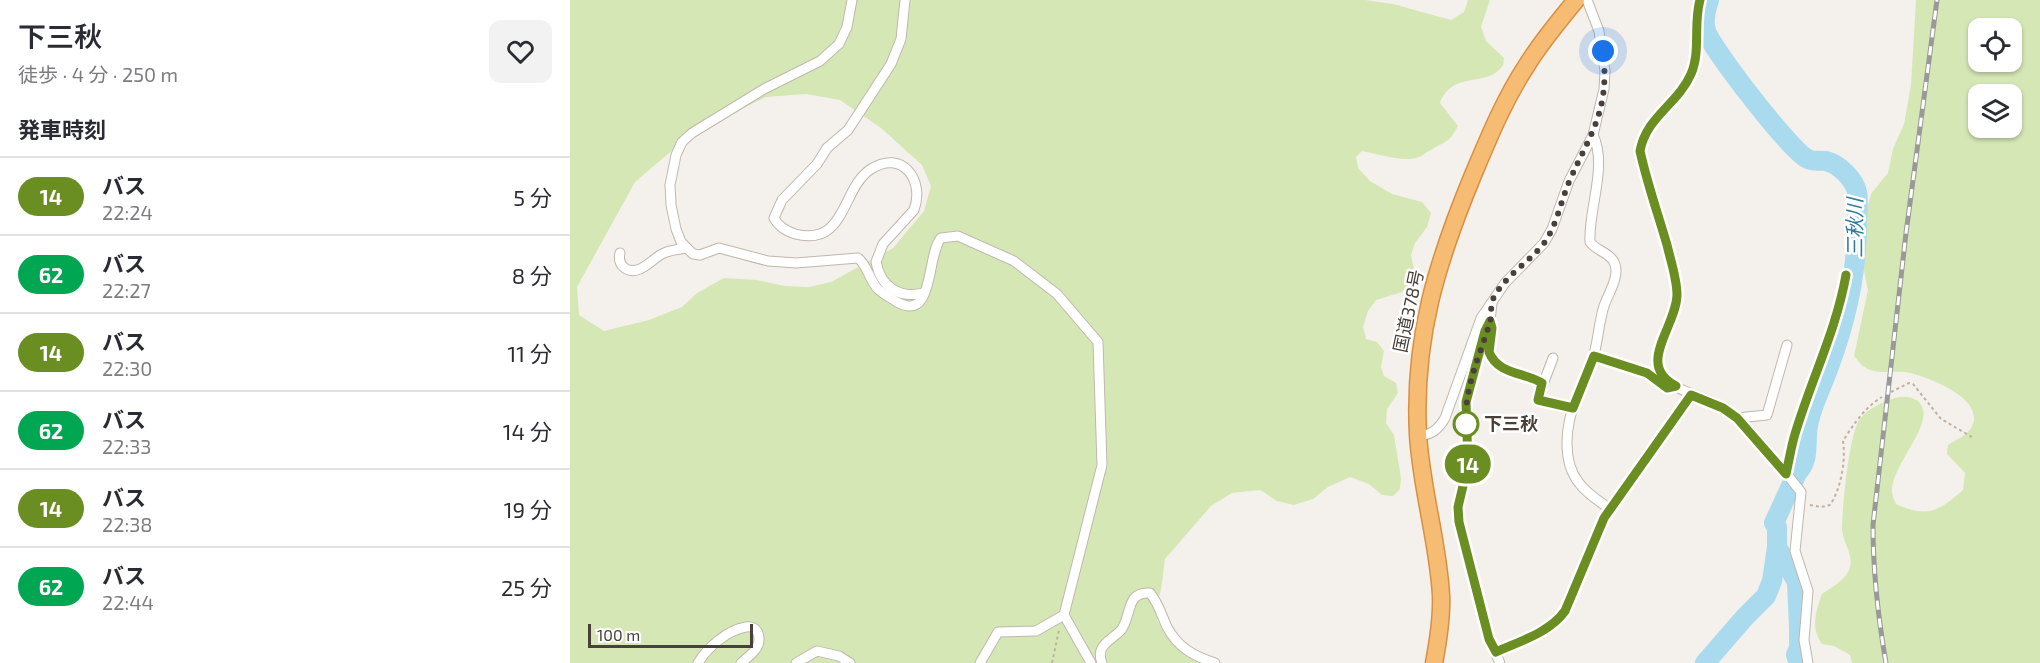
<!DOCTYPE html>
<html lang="ja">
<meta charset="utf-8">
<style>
:root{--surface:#fff;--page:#f2f2f3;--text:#2b2b33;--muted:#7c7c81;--line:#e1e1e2}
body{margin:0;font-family:"Exo 2","Noto Sans JP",sans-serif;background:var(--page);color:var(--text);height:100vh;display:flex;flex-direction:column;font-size:22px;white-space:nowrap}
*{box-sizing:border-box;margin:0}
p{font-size:20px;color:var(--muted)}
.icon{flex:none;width:33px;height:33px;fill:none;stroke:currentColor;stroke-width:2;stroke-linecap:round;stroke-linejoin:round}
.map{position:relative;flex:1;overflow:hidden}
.sheet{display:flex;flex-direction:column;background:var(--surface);width:570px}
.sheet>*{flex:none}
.badge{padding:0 12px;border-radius:20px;font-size:21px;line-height:39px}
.buttons{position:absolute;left:1398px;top:18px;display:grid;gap:12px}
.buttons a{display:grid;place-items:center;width:54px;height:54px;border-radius:12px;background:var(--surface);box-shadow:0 2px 4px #0004;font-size:30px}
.scale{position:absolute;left:18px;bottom:15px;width:165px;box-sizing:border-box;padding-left:6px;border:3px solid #484039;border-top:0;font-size:16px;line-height:21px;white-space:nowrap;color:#484039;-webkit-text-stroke:4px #fff;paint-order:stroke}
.you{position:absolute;width:30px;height:30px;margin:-15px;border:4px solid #fff;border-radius:50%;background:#1a73e8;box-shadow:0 0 0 9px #1a73e833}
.map>.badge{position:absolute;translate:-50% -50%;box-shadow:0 0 0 3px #fff}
h2{padding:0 18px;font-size:22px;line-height:54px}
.round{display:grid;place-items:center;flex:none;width:63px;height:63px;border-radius:12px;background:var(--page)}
.head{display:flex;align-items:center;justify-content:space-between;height:102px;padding:0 18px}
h1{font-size:28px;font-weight:600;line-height:45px}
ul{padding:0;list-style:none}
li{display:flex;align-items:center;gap:18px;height:78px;padding:0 18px;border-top:2px solid var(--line)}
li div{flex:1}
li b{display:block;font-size:22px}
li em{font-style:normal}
li .badge{min-width:66px;font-weight:700;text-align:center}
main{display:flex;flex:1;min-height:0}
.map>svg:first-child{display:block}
</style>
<main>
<section class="sheet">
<div class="head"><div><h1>下三秋</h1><p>徒歩 · 4 分 · 250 m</p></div><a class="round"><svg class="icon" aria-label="heart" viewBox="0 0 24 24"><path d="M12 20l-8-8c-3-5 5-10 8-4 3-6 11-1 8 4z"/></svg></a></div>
<h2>発車時刻</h2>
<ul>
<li><span class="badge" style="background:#6b8e23;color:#fff">14</span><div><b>バス</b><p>22:24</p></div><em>5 分</em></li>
<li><span class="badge" style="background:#00a651;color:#fff">62</span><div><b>バス</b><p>22:27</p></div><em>8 分</em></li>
<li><span class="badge" style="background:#6b8e23;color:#fff">14</span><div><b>バス</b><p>22:30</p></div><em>11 分</em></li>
<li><span class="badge" style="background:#00a651;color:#fff">62</span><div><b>バス</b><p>22:33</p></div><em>14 分</em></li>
<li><span class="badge" style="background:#6b8e23;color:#fff">14</span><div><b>バス</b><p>22:38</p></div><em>19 分</em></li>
<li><span class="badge" style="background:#00a651;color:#fff">62</span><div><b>バス</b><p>22:44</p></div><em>25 分</em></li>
</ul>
</section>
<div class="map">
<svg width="1470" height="663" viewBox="0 0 1470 663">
<rect width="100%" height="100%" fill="#f4f0eb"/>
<g fill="#d6e7b6" fill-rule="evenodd">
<path d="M 0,0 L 795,0 L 823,4 L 881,20 L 894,12 L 898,0 L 920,0 L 911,27 L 916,41 L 934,58 L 933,65 C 918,89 883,69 870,103 L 888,126 C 878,144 877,140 861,150 C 856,152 853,156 849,157 C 833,163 809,154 792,151 L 786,157 L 788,168 L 800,181 L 822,194 L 852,202 L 861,213 L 857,227 L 845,243 L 841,255 L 845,274 L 832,292 L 806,300 L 798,311 L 793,327 L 796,339 L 807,342 L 814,351 L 811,367 L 814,376 L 826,383 L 828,393 L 817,409 L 816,423 L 824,435 L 831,478 L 830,489 L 823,496 L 812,495 L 799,484 L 780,477 L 758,487 L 743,499 L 724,505 L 707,501 L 690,490 L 662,493 L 641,506 L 595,559 L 591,590 L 585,609 L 588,622 L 604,645 L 619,656 L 637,663 L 0,663 ZM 236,94 L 270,100 L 311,128 L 352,165 L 361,186 L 354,211 L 323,248 L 261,282 L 239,287 L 215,286 L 187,280 L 154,278 L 127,293 L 112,307 L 79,320 L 34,331 L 9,315 L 7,287 L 65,182 L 99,153 L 143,123 L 196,97 Z"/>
<path d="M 1346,0 L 1470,0 L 1470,663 L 1282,663 L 1280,655 L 1264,646 L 1252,644 C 1240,627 1246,612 1252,594 C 1262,587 1274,581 1279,570 C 1285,556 1273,543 1272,530 C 1272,510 1279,432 1290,419 C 1300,407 1311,403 1325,398 C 1335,395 1348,397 1352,407 C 1362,426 1321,467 1322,491 C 1322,495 1325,501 1326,504 C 1357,518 1368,512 1393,490 L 1395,473 L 1377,454 L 1378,445 C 1387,439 1399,435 1403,424 C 1413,397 1354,375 1335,372 C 1321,371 1305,375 1293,366 C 1290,364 1287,359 1284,356 L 1298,290 L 1294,271 L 1296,213 L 1301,194 L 1318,173 L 1323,149 L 1334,124 L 1341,85 ZM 1408,28 L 1442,28 L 1442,62 L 1408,62 ZM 1408,94 L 1442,94 L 1442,128 L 1408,128 Z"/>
</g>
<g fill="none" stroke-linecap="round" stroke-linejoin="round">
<g stroke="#aadaee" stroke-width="20">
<path d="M 1207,547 L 1227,582 L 1229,627 L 1229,648 L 1226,655 L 1229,663"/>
<path d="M 1135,663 L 1175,617 L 1196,596 L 1202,581 L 1207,547 L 1207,527 L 1204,523 L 1227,473 C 1238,462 1236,450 1237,435 C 1237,420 1245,401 1251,387 C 1273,334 1287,281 1287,224 C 1287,214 1289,201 1287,192 C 1284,179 1269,164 1256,161 C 1250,160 1243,162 1238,159 C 1222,153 1142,49 1136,31 C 1133,21 1136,9 1139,0"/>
</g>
<defs>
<g id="street">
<path d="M 282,0 L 277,27 L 269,44 L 250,61 L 194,89 L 122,133 L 112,142 L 106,155 L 100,185 L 101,205 L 106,229 L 111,242 L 123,254 L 130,255 L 149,248 L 198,261 L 226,263 L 288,258 C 298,266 299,280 308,289 C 313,294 321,298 327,302 C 365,323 356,255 371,238 L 388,236 L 444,261 L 487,294 L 528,342 L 532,465 L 494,615 L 521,663"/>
<path d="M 335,0 L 331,39 L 321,64 L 278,130 L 257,148 L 247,164 L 212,200 L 204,218 C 208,226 216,231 225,234 C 277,247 271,188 301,169 C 332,149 355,180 344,210 L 313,244 L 306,262 C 311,287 329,299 354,293"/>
<path d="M 1129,0 C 1123,24 1131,51 1121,74 C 1108,104 1076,117 1070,151 L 1107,286 L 1104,309 L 1089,352 L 1088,370 C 1103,394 1134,394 1155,409 C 1181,428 1211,467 1231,492 L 1225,551 L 1238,591 L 1234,640 L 1238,663"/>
<path d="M 1023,135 C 1038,166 1018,210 1020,242 C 1026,251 1039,252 1044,262 C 1051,275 1038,294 1034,306 C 1028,325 1028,346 1021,365 C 1017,377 1011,387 1006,399 C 996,424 991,460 1009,483 C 1017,494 1029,501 1040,509"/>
<path d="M 50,253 C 47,266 58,274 70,269 C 79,265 85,257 94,253 C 101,250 109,249 117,248"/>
<path d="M 922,303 L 920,321 L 901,380 L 896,402 L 898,465 L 888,507 L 889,522 L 919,639 L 930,663"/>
<path d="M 920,321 C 923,333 917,344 920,354 C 925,373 959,375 972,383"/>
<path d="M 1024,355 L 1077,373 L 1096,387"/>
<path d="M 983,358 L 967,400 L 1003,408"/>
<path d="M 1167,418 L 1197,415 L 1217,345"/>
<path d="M 848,436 C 861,435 868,430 875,418 L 911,318 L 935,283 L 974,243 L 982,229 L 999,181 L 1023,135 L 1034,89 L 1035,71 L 1029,31 L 1017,0"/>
<path d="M 1216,474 C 1219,461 1221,447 1225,434 C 1241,380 1266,330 1276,275"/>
<path d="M 926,652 C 951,641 979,633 995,611 L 1034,518 L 1121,395"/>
<path d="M 128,663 C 137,648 157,630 176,627 C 190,625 192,641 185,650 C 181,655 176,659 171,663"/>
<path d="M 226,663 L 247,651 L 269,656 L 280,663"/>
<path d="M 410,663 L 428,632 L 466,631 L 494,615"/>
<path d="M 532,663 C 525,645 541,641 551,630 C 562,617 555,591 580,593 C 589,604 591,614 597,627 C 608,648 624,656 645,663"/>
</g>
<path id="highway" d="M 864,663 C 868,642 872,617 871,595 C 868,541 851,488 848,434 C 843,338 867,262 903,175 C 919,137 934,100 957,65 C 971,42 989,21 1006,0"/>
</defs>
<use href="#street" stroke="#c0b7ad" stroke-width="11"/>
<use href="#highway" stroke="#d78f42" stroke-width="19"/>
<g stroke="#c1b19f" stroke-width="2" stroke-dasharray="3 3" stroke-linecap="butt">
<path d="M 1321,392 L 1339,383 L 1343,384 L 1371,419 L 1402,437"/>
<path d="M 1240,505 L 1251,507 L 1260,505 C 1271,489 1276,460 1273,441 C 1283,425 1295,407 1312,397"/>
<path d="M 482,663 L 489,630"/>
</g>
<use href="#street" stroke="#fff" stroke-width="9"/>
<use href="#highway" stroke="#f7bc73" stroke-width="16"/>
<defs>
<path id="rail" d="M 1316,663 C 1308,617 1303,572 1303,525 L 1336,233 L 1367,0"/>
</defs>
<use href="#rail" stroke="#999" stroke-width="5"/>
<use href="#rail" stroke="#fff" stroke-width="3" stroke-dasharray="9" stroke-linecap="butt"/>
</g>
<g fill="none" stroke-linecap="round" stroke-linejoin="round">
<defs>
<path id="line" d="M 1130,0 C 1123,24 1131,51 1121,74 C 1108,104 1076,117 1070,151 C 1077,183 1088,214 1097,245 C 1101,262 1107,279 1107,295 C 1106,328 1065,365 1106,386 L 1097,388 L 1077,373 L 1024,356 L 1003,408 L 968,400 L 972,383 C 955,372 928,375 919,352 L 922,328 L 920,321 L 915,331 L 896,402 L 898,465 L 888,507 L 889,522 L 919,639 L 926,652 C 950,641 979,633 995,611 L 1034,518 L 1121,395 L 1153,408 L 1167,418 L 1216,474 C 1219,461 1221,447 1225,434 C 1241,380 1266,331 1276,275"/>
</defs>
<use href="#line" stroke="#fff" stroke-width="14"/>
<use href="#line" stroke="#6b8e23" stroke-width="9"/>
<path stroke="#484039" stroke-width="6" stroke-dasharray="0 10.8" d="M 896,424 C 894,388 910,355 920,322 C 922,315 920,306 923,299 C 934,276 960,262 975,242 C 987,224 991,201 999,182 C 1021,132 1040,111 1033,51"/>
</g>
<circle fill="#fff" stroke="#6b8e23" stroke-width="3" cx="896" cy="424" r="12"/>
<g text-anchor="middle" stroke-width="5" stroke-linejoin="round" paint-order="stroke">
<g font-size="18" fill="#484039" stroke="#fff">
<text transform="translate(839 311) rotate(-78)" y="6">国道378号</text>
</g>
<g font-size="18" font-weight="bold" fill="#484039" stroke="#fff" text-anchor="start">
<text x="914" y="430">下三秋</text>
</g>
<g font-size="20" font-style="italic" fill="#307999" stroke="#fff">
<text transform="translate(1285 228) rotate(-90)" y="7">三秋川</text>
</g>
</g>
</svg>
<div class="buttons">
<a><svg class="icon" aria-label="locate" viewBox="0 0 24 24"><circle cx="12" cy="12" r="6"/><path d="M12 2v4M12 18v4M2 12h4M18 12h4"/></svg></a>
<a><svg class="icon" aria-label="layers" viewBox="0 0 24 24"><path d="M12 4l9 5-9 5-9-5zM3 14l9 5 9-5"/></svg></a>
</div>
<div class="scale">100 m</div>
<div class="you" style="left:1033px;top:51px"></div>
<b class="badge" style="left:898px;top:464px;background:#6b8e23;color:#fff">14</b>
</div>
</main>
